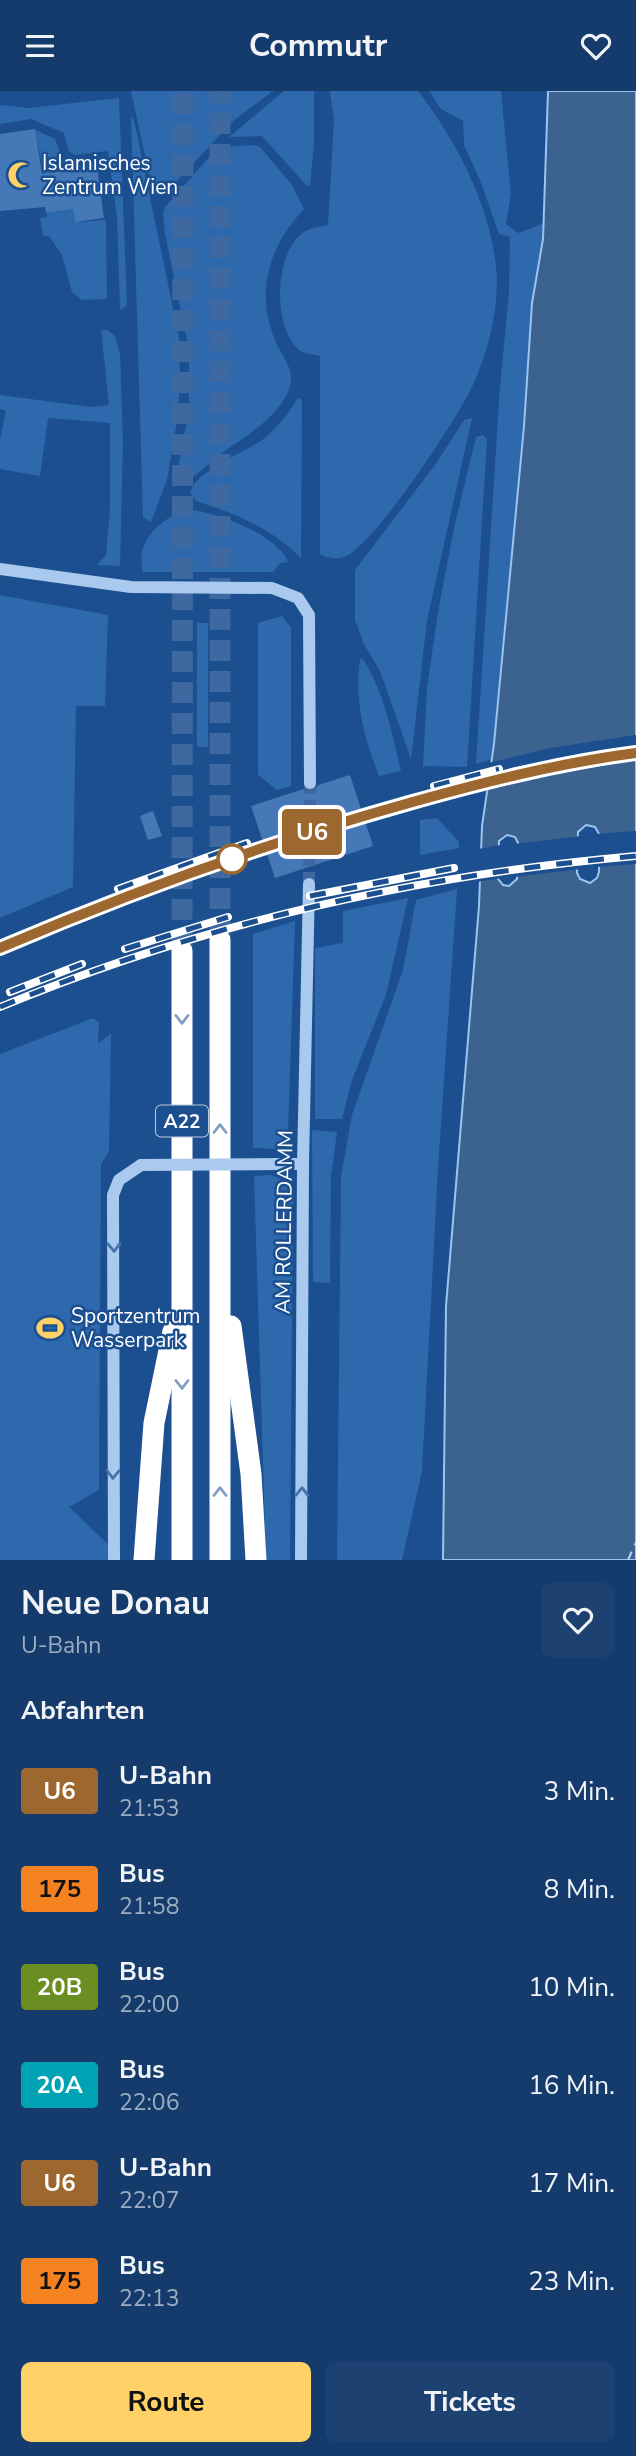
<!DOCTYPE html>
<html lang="de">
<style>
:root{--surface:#143b6b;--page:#1d4271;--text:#f1f3f6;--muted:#9dadc1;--accent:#ffd166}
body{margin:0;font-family:"Nunito Sans",sans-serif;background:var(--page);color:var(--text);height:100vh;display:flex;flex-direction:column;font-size:26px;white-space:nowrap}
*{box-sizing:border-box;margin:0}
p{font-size:23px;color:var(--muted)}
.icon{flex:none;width:38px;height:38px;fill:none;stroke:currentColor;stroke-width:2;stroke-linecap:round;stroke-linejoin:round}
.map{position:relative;height:1469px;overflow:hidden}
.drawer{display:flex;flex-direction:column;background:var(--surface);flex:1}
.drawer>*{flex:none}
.badge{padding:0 14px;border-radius:5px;font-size:24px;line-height:46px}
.map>.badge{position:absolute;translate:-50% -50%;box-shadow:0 0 0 4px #fff}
h2{padding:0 21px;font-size:26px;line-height:63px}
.round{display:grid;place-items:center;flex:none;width:74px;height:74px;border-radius:10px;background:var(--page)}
.summary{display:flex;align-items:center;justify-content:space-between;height:119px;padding:0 21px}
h1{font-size:33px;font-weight:700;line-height:52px}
.cta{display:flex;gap:14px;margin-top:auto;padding:14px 21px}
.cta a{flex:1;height:80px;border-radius:10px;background:var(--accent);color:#111;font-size:28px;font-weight:700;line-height:80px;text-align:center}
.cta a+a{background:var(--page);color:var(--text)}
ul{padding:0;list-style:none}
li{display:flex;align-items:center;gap:21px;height:98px;padding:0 21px}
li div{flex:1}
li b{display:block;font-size:26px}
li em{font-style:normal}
li .badge{min-width:77px;font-weight:700;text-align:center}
header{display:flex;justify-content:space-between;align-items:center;height:91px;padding:0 21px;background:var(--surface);font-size:32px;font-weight:700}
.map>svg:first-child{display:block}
</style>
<header><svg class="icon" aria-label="menu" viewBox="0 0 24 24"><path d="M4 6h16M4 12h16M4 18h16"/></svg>Commutr<svg class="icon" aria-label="heart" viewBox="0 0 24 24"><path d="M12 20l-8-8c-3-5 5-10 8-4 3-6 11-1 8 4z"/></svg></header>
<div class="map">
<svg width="636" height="1469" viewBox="0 0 636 1469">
<rect width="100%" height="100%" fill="#1b4f8f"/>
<g fill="#2e69ad">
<path d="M 131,0 L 273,0 L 232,31 L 177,90 L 169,94 L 156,93 L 149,83 Z"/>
<path d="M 284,0 L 314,0 L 314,51 L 310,95 L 306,94 L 262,45 L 229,46 Z"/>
<path d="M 330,0 L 418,0 C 458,51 497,127 497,194 C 496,229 487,264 472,296 C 457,328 375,453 346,465 C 337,469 328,467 320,463 L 320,265 C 313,263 304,263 299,259 C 273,236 275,169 298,146 C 307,137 317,136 328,134 L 334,29 Z"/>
<path d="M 429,0 L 501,0 L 511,103 L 506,133 L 518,142 L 542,133 C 544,168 532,203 530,238 C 522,377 504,515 494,653 L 492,668 L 476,673 L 500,295 L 509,202 L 510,146 L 499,143 L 480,89 L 464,54 L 463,30 L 441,18 Z"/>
<path d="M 119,7 L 127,215 L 120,219 L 117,126 L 108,60 L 75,64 L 69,61 L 64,42 L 31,28 L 0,33 L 0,14 L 29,17 Z"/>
<path d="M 131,25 L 134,29 L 179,246 L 180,283 L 178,324 L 167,389 L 151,431 L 143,426 Z"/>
<path d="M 35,39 L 55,48 L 62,67 L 55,68 L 58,91 L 44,85 Z"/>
<path d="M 253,54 L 260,56 L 292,94 L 304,118 C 269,155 255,201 275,249 C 280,262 292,275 291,288 C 290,316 250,344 229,357 C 213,367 199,386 182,391 L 177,383 L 189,318 L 189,259 L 165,143 L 163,122 L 166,115 L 213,62 L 223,56 Z"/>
<path d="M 73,118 L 75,131 L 106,129 L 107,208 L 82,209 L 72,201 L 62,164 L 49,145 L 43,145 L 40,127 L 47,126 L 47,122 Z"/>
<path d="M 101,239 L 107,239 L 115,245 L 120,262 L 123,351 L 120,475 L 97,474 L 106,464 L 110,419 L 110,332 L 48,327 L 40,385 L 0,378 L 0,349 L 6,320 L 0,318 L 0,304 L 91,316 L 109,314 Z"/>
<path d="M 298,307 L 302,309 L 301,467 C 268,435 238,424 196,410 L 190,401 C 199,378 242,363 262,349 C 277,338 288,323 298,307 Z"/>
<path d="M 472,327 L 427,530 L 411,668 L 380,580 L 364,553 L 355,529 L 355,479 L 435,374 L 464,329 Z"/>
<path d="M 483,344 L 487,348 L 467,676 L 423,675 L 427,597 L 438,521 L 454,437 L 476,346 Z"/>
<path d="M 191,419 C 219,422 278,444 288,471 L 280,472 L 273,481 L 142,481 C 142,473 140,464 143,457 C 150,438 171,421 191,419 Z"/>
<path d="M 0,504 L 108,524 L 105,615 L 76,615 L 73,796 L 0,827 Z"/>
<path d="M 282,525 L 291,537 L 291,695 L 277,699 L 258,684 L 258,532 Z"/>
<rect x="197" y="532" width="11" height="124"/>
<path d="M 360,568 L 363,568 C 384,601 392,642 401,680 L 379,685 C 364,646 354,610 360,568 Z"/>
<path d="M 437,727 L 459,751 L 459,757 L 420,764 L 420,729 Z"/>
<path d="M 457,798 L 438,1078 L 422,1380 L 402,1469 L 337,1469 L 341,1086 L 352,1024 L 403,879 L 416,809 Z"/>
<path d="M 408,807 L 386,904 L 352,989 L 342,1028 L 315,1028 L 315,857 L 343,852 L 343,820 Z"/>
<path d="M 295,830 L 288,1043 L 278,1058 L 253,1057 L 253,843 Z"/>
<path d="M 93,927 L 99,931 L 98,952 L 111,943 L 109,1060 L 101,1074 L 99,1399 L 69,1416 L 114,1459 L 114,1469 L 0,1469 L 0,963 Z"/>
<path d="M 312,1039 L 337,1041 L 331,1085 L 330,1192 L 313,1191 Z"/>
<path d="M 271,1084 L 283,1089 L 293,1109 L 290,1469 L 266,1469 L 254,1085 Z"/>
</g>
<path fill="#3c6290" stroke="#9cc4f0" stroke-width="2" fill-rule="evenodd" d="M 548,0 L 636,0 L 636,1469 L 443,1469 L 446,1215 L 479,815 L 482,735 L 494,653 L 524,335 L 532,212 L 543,148 ZM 586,734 L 595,736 L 599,743 L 599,781 L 597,787 L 590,792 L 580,788 L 577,782 L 578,741 ZM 507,744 L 515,746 L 518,752 L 517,788 L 509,795 L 503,794 L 498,788 L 499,750 Z"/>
<g fill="#1b4f8f">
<path d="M 636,644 L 636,670 L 556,683 L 484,700 L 488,672 L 550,657 Z"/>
<path d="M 636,740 L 636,773 L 596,776 L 596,743 Z"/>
<path d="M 581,745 L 581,778 L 514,786 L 514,753 Z"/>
<path d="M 501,754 L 502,787 L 476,791 L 478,758 Z"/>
</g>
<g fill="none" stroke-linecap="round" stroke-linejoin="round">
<path stroke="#b5d3f5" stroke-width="2" stroke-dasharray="9 7" stroke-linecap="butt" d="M 628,1469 L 636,1451"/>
</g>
<g fill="#4478b7">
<path d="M 35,38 L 42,83 L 97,75 L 104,127 L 75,131 L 73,118 L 46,122 L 45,116 L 0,120 L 0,43 Z"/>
<path d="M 350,684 L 373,755 L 275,787 L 251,715 L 304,698 L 314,700 L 318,694 Z"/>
<path d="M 153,720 L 162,745 L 148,749 L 140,725 Z"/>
</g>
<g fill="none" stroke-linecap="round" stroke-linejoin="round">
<path stroke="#3d69a0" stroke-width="12" stroke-dasharray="12 6" stroke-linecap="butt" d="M 309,793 L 310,692"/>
<g stroke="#3d69a0" stroke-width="21" stroke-dasharray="21 10" stroke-linecap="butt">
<path d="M 220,849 L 220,0"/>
<path d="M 182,860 L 183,0"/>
</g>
<g stroke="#a9c9ee" stroke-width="12">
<path d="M 0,478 L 131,496 L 272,497 L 298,507 L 309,524 L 310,692"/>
<path d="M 277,1073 L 303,1073"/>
<path d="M 114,1469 L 113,1104 L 119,1089 L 141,1074"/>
<path d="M 301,1469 L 303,1073 L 309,793"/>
</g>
<g stroke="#fff" stroke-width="21">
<path d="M 220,849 L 220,1469"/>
<path d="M 231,1235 L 251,1383 L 256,1469"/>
<path d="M 144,1469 L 154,1332 L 173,1240"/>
<path d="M 182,1469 L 182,860"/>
</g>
<defs>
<g id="rail">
<path d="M 434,695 L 499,678"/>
<path d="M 118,798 L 247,752"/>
<path d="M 310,805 L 454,777"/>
<path d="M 0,857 C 134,800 273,750 414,711 C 487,691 560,672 636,662"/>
<path d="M 125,858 L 228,826"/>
<path d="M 10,901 L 82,873"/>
<path d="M 0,916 C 203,832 417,784 636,765"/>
</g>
</defs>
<use href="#rail" stroke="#fff" stroke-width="8"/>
<use href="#rail" stroke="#1b4f8f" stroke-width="5" stroke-dasharray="16" stroke-linecap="butt"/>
<path stroke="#a9c9ee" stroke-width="12" d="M 141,1074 L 277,1073"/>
</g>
<defs><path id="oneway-chevron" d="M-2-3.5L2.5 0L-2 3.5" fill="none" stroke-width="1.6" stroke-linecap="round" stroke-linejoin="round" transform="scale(1.75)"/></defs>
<g stroke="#829ec1">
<use href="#oneway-chevron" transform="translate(182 928) rotate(90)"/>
<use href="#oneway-chevron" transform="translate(220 1038) rotate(-90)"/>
<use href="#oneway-chevron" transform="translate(182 1293) rotate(90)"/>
<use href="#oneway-chevron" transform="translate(220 1401) rotate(-90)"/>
</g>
<g stroke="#4674ac">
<use href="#oneway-chevron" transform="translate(114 1156) rotate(89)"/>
<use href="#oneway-chevron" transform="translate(113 1383) rotate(91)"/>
<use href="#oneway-chevron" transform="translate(302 1401) rotate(-89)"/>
</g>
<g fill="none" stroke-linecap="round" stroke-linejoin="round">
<defs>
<path id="line" d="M 0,857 C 133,800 270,751 409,712 C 484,691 559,672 636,662"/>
</defs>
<use href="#line" stroke="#fff" stroke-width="16"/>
<use href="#line" stroke="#9d6830" stroke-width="10"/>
</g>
<defs>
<symbol id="mosque-bare" viewBox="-9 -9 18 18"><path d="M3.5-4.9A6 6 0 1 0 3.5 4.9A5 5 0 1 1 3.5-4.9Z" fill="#ffd166" stroke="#1b4f8f" stroke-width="2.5" paint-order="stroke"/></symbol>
<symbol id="stadium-bare" viewBox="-9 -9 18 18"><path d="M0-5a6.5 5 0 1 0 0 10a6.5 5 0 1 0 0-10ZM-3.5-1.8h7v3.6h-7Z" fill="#ffd166" stroke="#1b4f8f" stroke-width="2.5" paint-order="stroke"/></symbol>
</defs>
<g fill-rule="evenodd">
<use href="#mosque-bare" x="2" y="65" width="38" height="38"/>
<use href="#stadium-bare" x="31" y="1218" width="38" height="38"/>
</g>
<circle fill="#fff" stroke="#9d6830" stroke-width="3.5" cx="232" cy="768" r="14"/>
<g text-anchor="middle" stroke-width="5" stroke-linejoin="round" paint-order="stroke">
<rect fill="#1b4f8f" stroke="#bbcadd" stroke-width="2" x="156" y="1014.5" width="52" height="31" rx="5"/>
<g font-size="19" font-weight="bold" fill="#fff">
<text x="182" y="1037">A22</text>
</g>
<g font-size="21" fill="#fff" stroke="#1b4f8f" text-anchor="start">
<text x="42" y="79">Islamisches<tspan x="42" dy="24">Zentrum Wien</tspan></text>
<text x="71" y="1232">Sportzentrum<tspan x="71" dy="24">Wasserpark</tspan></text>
</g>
<g font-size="21" fill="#fff" stroke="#1b4f8f">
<text transform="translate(284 1131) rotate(-89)" y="7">AM ROLLERDAMM</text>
</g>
</g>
</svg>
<b class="badge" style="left:312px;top:741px;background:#9d6830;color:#fff">U6</b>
</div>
<section class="drawer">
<div class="summary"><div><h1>Neue Donau</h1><p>U-Bahn</p></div><a class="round"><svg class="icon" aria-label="heart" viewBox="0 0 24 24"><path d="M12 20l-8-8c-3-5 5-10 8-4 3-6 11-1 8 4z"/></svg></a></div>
<h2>Abfahrten</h2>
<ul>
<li><span class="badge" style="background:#9d6830;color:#fff">U6</span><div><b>U-Bahn</b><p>21:53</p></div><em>3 Min.</em></li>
<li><span class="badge" style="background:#f58220;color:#111">175</span><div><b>Bus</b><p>21:58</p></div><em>8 Min.</em></li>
<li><span class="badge" style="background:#6b8e23;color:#fff">20B</span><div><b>Bus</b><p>22:00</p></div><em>10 Min.</em></li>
<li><span class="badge" style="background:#00a3b4;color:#fff">20A</span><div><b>Bus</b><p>22:06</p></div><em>16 Min.</em></li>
<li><span class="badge" style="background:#9d6830;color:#fff">U6</span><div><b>U-Bahn</b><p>22:07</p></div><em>17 Min.</em></li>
<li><span class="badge" style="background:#f58220;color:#111">175</span><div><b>Bus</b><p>22:13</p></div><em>23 Min.</em></li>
</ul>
<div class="cta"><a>Route</a><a>Tickets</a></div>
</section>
